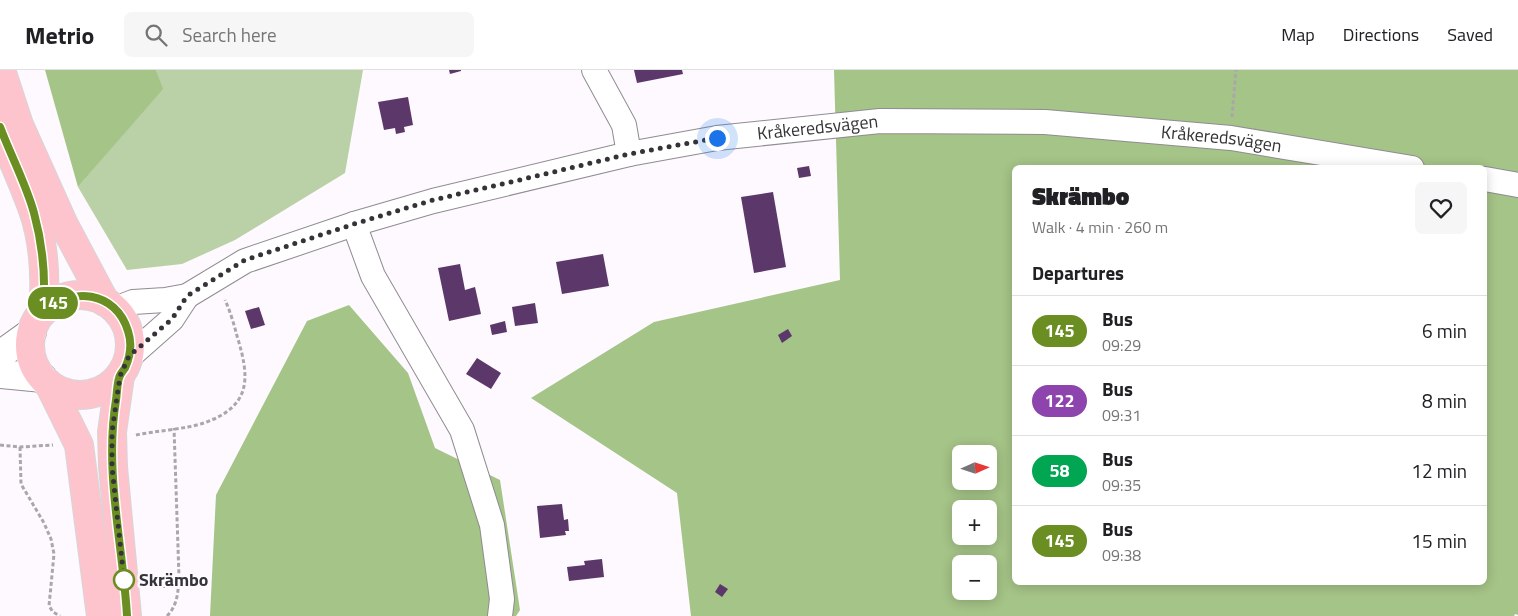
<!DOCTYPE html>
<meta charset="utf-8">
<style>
:root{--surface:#fff;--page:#f6f6f6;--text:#202124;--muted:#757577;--line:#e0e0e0}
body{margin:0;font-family:"Titillium Web",sans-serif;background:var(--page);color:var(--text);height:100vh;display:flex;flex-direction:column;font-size:19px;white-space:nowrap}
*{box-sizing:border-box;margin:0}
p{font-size:16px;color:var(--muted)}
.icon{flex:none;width:28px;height:28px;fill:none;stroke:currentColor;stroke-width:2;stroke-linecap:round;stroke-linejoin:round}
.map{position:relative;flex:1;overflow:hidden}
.details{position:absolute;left:1012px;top:95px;width:475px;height:420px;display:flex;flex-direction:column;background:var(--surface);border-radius:8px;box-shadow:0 2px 12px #0003}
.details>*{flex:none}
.badge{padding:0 10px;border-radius:16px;font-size:18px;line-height:32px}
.needle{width:32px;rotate:87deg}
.fabs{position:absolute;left:952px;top:375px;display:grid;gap:10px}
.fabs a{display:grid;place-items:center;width:45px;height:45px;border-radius:8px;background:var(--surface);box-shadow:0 2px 12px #0003;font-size:25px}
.you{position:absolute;width:25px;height:25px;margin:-12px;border:4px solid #fff;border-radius:50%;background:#1a73e8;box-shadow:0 0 0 8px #1a73e833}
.map>.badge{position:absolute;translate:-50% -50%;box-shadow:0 0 0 2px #fff}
h2{padding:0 20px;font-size:19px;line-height:45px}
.round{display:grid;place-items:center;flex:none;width:52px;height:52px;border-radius:8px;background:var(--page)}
.overview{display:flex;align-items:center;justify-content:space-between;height:85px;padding:0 20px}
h1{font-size:24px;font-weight:800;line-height:38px}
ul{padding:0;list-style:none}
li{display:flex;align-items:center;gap:15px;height:70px;padding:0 20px;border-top:1px solid var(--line)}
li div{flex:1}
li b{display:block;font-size:19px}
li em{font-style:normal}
li .badge{min-width:55px;font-weight:700;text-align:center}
header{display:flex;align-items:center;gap:30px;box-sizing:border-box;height:70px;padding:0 25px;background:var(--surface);border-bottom:1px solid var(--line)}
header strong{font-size:24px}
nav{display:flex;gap:28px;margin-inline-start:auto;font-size:18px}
.search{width:350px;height:45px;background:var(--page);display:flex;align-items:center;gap:12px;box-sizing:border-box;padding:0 18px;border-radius:8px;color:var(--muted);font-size:19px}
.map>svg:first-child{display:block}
</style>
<header>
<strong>Metrio</strong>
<div class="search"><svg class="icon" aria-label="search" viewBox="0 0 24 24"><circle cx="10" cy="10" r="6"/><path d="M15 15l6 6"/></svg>Search here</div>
<nav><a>Map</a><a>Directions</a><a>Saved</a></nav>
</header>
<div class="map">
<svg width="1518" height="546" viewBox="0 0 1518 546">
<rect width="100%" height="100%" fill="#fdf9fe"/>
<path fill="#bad0a6" d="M 156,0 L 363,0 L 345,103 L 235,170 L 182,194 L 127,200 L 78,117 L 162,19 Z"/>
<g fill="#a5c487" fill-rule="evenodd">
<path d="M 45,0 L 156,0 L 163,19 L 78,117 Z"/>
<path d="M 834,0 L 1518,0 L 1518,545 L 1515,544 L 1514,546 L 691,546 L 677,423 L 531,328 L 654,252 L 840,210 ZM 1015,98 L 1485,98 L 1485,512 L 1015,512 ZM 961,384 L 989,384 L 989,411 L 961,411 ZM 961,439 L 989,439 L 989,466 L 961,466 ZM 961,494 L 989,494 L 989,521 L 961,521 Z"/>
<path d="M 349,235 L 408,303 L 435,378 L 500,410 L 520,540 L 516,546 L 210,546 L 216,425 L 307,251 Z"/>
</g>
<g fill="#5b3869">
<path d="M 449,0 L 461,0 L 461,1 L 450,4 Z"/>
<path d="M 634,0 L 682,0 L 683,4 L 637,13 Z"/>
<path d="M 408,27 L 413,55 L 404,57 L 405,62 L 396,64 L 395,58 L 384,60 L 378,32 Z"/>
<path d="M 809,96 L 811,106 L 799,108 L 797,98 Z"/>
<path d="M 773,122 L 786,197 L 754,203 L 741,127 Z"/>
<path d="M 603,184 L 609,216 L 562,224 L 556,192 Z"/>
<path d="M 460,194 L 465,220 L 475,217 L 481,244 L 449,251 L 438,198 Z"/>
<path d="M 535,233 L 538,253 L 515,256 L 512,237 Z"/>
<path d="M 259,237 L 265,255 L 251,259 L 245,241 Z"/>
<path d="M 505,251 L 507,262 L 492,265 L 490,255 Z"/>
<path d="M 788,259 L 792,266 L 782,273 L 778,265 Z"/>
<path d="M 477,288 L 501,303 L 491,319 L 466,304 Z"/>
<path d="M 562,434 L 564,450 L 568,449 L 569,461 L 565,461 L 566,465 L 540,468 L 537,436 Z"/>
<path d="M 602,489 L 604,507 L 569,511 L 567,497 L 585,495 L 584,491 Z"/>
<path d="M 161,511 L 166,511 L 166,518 L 162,518 Z"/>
<path d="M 720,514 L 728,519 L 722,527 L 715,522 Z"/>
</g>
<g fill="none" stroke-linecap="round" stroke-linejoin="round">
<defs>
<g id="street">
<path d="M 594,0 L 624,55 L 629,84"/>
<path d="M 1485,109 L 1518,115"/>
<path d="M 354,154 L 373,206 L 462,360 L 492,455 L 502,529 L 500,546"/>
<path id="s1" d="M 115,239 L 133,232 L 165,230 L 187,226 L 245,191 L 354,154 L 433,131 L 629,84 L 717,68 L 880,51 L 1045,52 L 1231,68 L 1412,98"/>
<path d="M 129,287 L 172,249 L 187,226"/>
</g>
<g id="secondary">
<path d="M 0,285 L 32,262"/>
<path d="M 0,304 L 43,308"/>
</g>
<g id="primary">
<path d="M 1,0 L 19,55 L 63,153 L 105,232"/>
<path d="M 0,57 C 10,85 23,112 33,140 C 44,172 46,208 43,242"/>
<circle cx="80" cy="275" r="50"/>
<path d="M 120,306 L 112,362 L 113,397 L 127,546"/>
<path d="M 49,314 L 79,375 L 101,546"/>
</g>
</defs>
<use href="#street" stroke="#908c91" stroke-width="26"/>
<use href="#secondary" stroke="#908c91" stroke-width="30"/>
<use href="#primary" stroke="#d6d6d7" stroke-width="30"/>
<g stroke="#aaa7ab" stroke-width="3" stroke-dasharray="4 2.5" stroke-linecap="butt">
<path d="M 1232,47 L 1236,0"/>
<path d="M 136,365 C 155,361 186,359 204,353 C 252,336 250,308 237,266 C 234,254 230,241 225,230"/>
<path d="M 0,375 L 20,377 L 53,375"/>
<path d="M 20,377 L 21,414 L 44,453 L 51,469 L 54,484 L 49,536 L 53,542 L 60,546"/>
<path d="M 167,546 C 178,535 178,521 179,507 L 174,358"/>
</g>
<use href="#street" stroke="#fff" stroke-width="24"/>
<use href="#secondary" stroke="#fff" stroke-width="28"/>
<use href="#primary" stroke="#fec4cd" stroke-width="28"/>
</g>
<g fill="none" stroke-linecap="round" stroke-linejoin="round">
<defs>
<path id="line" d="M 0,57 C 11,86 26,114 34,143 C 43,176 46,208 43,242 C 71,216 116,221 128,261 C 132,273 130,287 125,298 C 123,301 120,304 119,308 C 117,315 117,323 116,330 C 104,402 123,475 127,546"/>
</defs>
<use href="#line" stroke="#fff" stroke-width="11"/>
<use href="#line" stroke="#6b8e23" stroke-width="8"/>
<path stroke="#343335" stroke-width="5" stroke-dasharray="0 9" d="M 124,510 L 112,397 L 112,362 L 120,306 L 129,286 L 172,249 L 187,226 L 245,190 L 354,154 L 433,130 L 528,108 L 629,84 L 717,68"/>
</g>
<circle fill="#fff" stroke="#6b8e23" stroke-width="2.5" cx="124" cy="510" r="10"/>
<g text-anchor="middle" stroke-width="5" stroke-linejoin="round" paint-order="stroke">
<g font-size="18" fill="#343335" stroke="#fdf9fe">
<text dy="6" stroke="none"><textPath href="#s1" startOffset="731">Kråkeredsvägen</textPath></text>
<text dy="6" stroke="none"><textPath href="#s1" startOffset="1136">Kråkeredsvägen</textPath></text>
</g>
<g font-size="18" font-weight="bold" fill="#343335" stroke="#fdf9fe" text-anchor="start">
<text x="139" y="516">Skrämbo</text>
</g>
</g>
</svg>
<div class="fabs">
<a><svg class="needle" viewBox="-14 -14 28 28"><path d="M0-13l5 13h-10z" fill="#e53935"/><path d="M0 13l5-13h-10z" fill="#757577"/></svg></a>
<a>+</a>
<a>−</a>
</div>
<div class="you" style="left:717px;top:68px"></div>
<b class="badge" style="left:53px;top:233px;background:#6b8e23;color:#fff">145</b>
<section class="details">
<div class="overview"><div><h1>Skrämbo</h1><p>Walk · 4 min · 260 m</p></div><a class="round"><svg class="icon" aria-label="heart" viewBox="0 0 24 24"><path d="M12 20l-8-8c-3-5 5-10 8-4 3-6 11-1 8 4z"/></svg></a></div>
<h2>Departures</h2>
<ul>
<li><span class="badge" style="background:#6b8e23;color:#fff">145</span><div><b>Bus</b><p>09:29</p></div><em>6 min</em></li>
<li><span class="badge" style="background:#8e44ad;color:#fff">122</span><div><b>Bus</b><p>09:31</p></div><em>8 min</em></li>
<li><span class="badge" style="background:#00a651;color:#fff">58</span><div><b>Bus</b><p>09:35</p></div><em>12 min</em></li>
<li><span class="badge" style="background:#6b8e23;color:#fff">145</span><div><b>Bus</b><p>09:38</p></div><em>15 min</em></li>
</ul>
</section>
</div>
